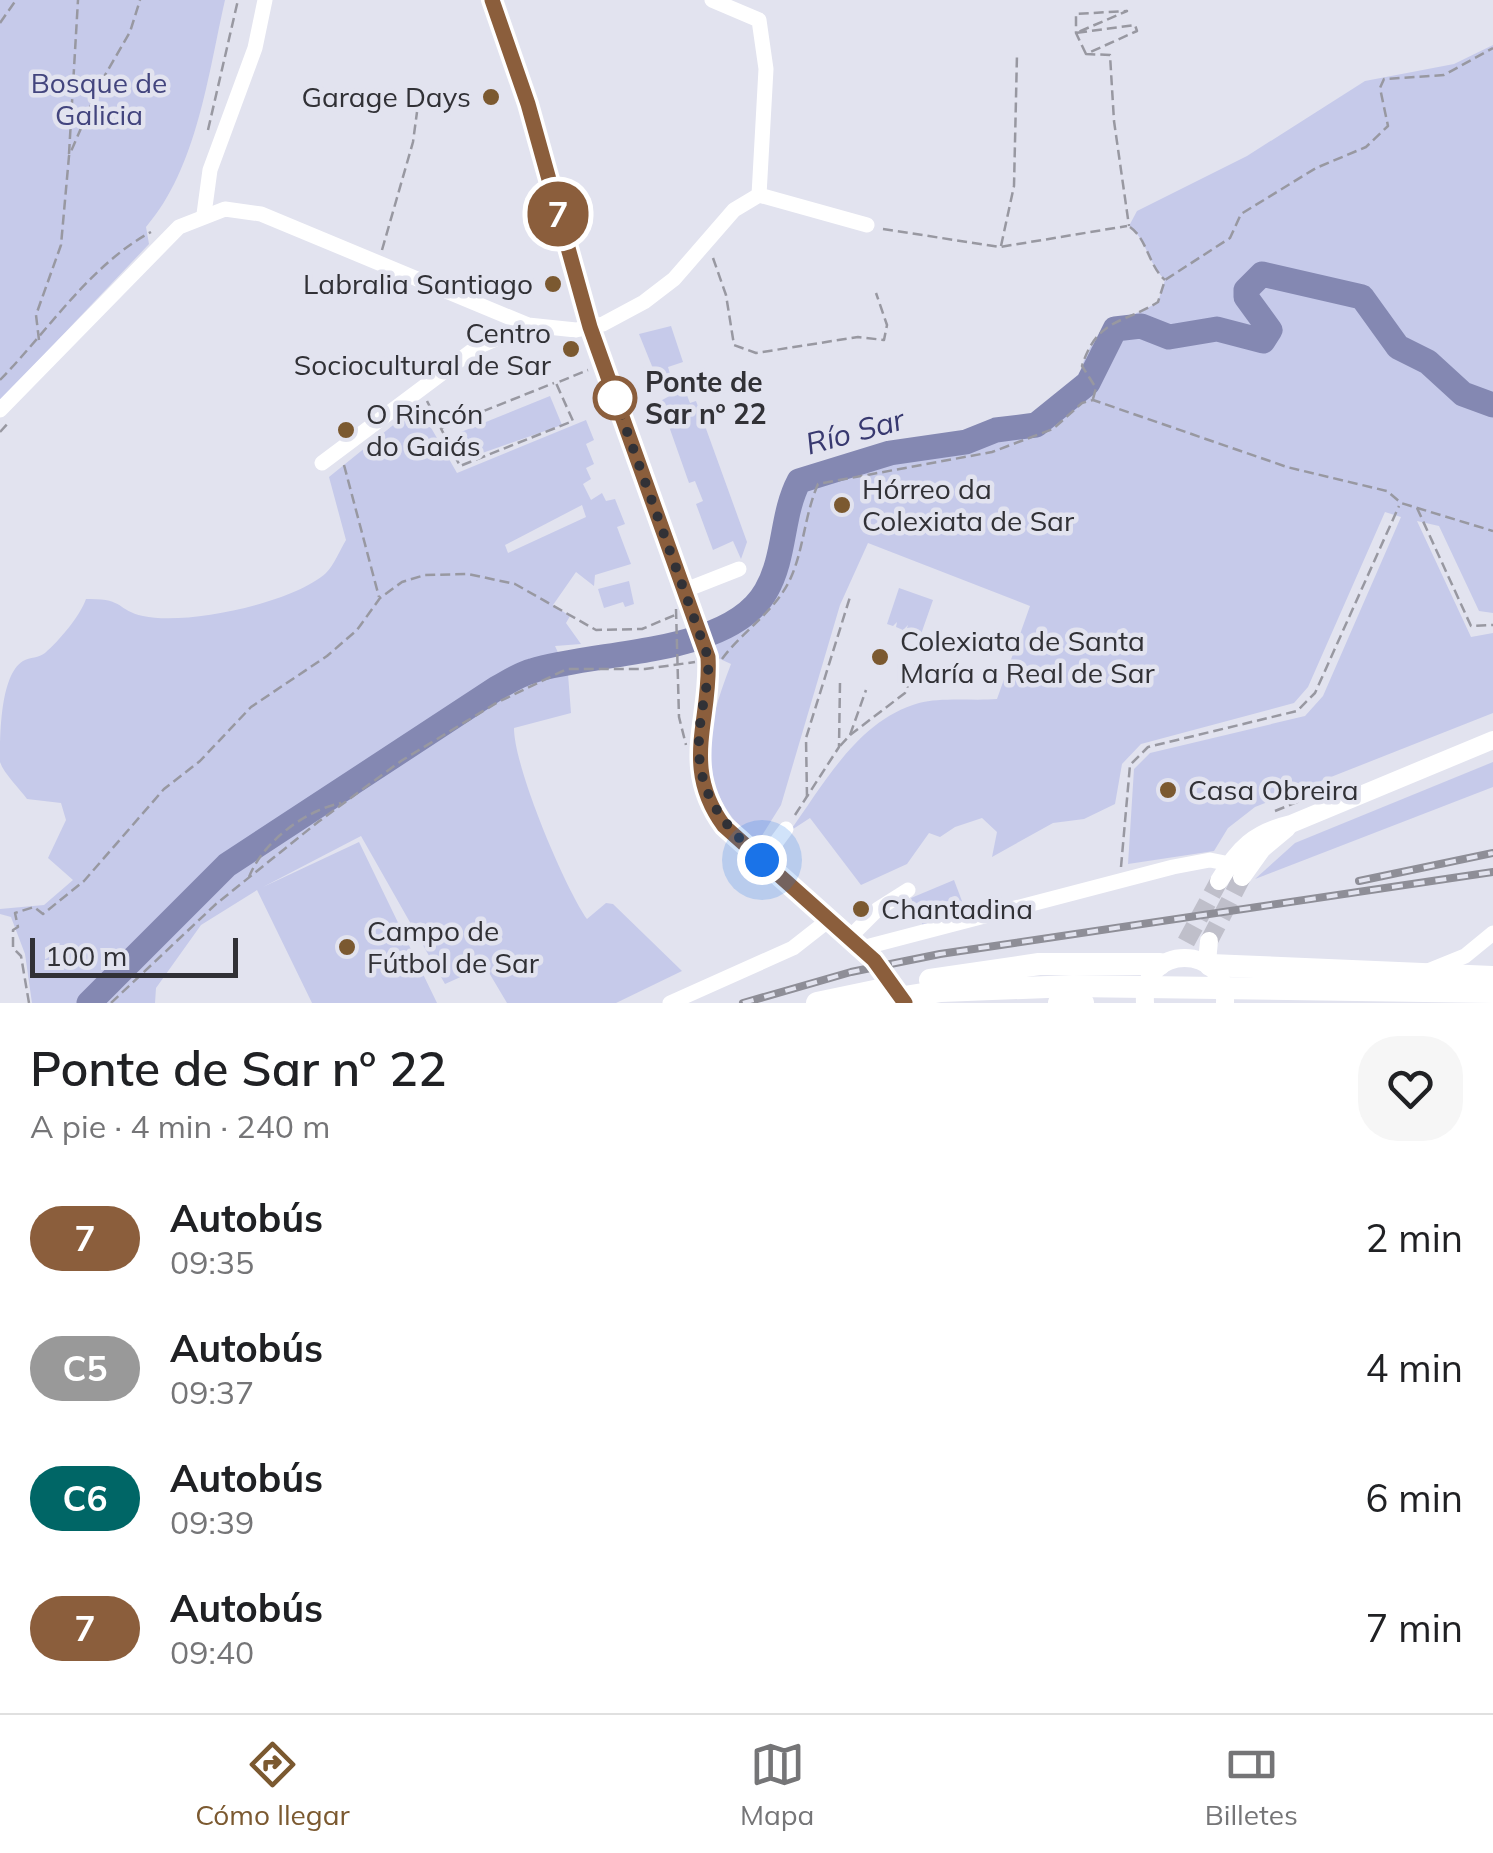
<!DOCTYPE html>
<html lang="es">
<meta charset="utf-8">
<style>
:root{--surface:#fff;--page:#f6f6f6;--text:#202124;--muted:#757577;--line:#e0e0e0;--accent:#7b5930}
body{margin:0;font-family:Mulish,sans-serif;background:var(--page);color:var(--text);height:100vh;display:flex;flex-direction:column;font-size:38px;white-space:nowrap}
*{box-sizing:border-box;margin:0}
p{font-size:32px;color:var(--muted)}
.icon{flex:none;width:55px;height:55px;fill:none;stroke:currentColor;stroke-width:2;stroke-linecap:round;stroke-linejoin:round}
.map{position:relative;height:1003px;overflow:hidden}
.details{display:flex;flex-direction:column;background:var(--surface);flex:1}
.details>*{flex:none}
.badge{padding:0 20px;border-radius:32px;font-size:35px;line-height:65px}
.scale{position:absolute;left:30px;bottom:25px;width:208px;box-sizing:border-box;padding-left:10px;border:5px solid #313136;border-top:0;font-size:28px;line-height:35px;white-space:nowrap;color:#313136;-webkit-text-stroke:8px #e2e3ef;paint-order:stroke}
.you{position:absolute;width:50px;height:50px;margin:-25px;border:8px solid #fff;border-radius:50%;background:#1a73e8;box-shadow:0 0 0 15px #1a73e833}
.map>.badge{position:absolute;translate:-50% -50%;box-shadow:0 0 0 5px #fff}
.round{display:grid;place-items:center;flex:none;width:105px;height:105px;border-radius:40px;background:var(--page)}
.headline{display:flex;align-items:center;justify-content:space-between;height:170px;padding:0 30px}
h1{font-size:48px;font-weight:600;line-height:75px}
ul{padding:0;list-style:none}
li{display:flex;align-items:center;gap:30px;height:130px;padding:0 30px}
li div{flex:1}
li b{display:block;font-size:38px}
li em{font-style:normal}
li .badge{min-width:110px;font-weight:700;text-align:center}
.tab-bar{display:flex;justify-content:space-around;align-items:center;height:140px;border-top:2px solid var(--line);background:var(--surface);font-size:28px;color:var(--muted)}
.tab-bar a{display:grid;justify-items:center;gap:5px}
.tab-bar .current{color:var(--accent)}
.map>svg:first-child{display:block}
</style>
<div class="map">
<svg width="1493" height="1003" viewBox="0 0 1493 1003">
<rect width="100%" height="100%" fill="#e2e3ef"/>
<g fill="#c6caea" fill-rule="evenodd">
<path d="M 0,0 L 225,0 C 208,75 197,168 146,227 L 149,244 L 0,401 Z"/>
<path d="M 1493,45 L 1493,613 L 1479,611 L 1439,526 L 1417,521 L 1471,637 L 1493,633 L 1493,713 L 1255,807 L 1228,828 L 1214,851 L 1128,864 L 1134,769 L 1150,753 L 1305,716 L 1323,696 L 1401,517 L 1385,512 L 1308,687 L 1294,703 L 1141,744 L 1122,764 L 1115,804 L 1084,819 L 1053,823 L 992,857 L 997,832 L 982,818 L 955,827 L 940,837 L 929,833 L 907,864 L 861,885 L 810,818 L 790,831 C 824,784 858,720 919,703 C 942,697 973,701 997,699 L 1030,606 L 868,543 L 840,605 L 781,805 L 756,845 C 694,783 702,740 731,664 L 718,658 L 709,643 C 792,623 772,537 802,483 L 890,457 L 965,447 L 996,436 L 1038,430 L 1092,384 L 1082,366 C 1097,321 1123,323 1158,302 L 1165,280 C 1148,264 1147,240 1129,226 L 1137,211 L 1247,156 L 1365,81 L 1454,64 Z"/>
<path d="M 671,326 L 683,362 L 668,367 L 671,377 L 658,381 L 639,334 Z"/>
<path d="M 684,388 L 690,403 L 696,401 L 747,542 L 741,559 L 733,541 L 713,550 L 696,504 L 703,501 L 695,481 L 689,483 L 665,415 L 660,416 L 655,404 Z"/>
<path d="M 550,396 L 562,425 L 471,457 L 461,432 Z"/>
<path d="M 418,405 L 457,473 L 586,420 L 594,440 L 586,444 L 594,464 L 586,468 L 591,479 L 583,484 L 591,500 L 602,493 L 606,501 L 615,499 L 625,524 L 617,527 L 631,564 L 595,575 L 594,586 L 576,572 L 553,605 L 570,616 L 566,623 L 581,644 L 555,646 L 568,674 L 571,713 L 514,728 C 514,767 564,886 587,919 L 606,903 L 613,904 L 682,971 L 616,1003 L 507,1003 L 485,966 L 445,984 L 361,836 L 263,887 L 359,842 L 437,1003 L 312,1003 L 257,890 L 201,925 L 156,988 L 155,1003 L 32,1003 L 25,954 L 11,917 L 0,914 L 0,909 L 44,905 L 73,880 L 48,858 L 66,820 L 61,803 L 27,799 C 20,789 4,774 0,762 C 0,736 0,675 23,661 C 30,657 39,658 45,653 C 59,641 80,616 86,599 C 125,598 116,610 143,616 C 186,626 293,603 326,573 C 334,565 340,550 346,540 L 329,477 ZM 582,505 L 586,517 L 508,553 L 505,545 Z"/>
<path d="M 629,581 L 634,604 L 625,607 L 623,602 L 604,608 L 598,589 Z"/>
<path d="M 899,588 L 933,600 L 920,637 L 918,629 L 914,634 L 906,631 L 908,625 L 903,630 L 896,627 L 897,622 L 893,626 L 887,624 Z"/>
<path d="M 1493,762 L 1493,787 L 1255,879 L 1295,843 Z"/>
<path d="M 954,880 L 968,917 L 924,928 L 911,898 Z"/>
</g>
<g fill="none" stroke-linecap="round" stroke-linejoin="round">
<path stroke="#8488b2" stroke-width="25" d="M 89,1003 L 227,865 L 497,688 C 508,682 520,674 532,671 C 598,650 729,656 766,591 C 786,556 781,515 799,481 L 890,453 L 966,442 L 996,430 L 1036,425 L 1088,383 L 1115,329 L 1141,326 L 1169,337 L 1217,329 L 1263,341 L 1270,330 L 1246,297 L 1246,290 L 1262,274 L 1362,297 L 1398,347 L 1428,362 L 1463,394 L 1493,405"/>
<path stroke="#bfbfca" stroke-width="15" stroke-dasharray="15 8" stroke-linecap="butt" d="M 874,960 L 905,1003"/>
<g stroke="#bfbfca" stroke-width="18" stroke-dasharray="18 9" stroke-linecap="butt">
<path d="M 1209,941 L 1242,877"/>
<path d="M 1186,942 L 1219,881"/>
</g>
<g stroke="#9898a1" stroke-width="2.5" stroke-dasharray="10 5" stroke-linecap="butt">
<path d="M 0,23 L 16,0"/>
<path d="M 1086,54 L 1076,33 L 1076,14 L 1127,11 L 1076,33 L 1135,25 L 1137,31 L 1086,54 L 1110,55 L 1114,121 L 1129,226"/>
<path d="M 208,130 L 238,0"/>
<path d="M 69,154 L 78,0"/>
<path d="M 1130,227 C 1148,240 1148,265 1165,280"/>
<path d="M 883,229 L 1000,247 L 1127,226"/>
<path d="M 1001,246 L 1014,186 L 1017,54"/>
<path d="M 382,250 L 413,142 L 417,112"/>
<path d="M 713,258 L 726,295 L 734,345 L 756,353 L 858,337 L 884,340 L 887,325 L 876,293"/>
<path d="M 39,340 L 36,315 L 61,245 L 69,156 L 101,82 L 130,32 L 140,0"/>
<path d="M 0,380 C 47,332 91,264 151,232"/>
<path d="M 1093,399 L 1096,388 L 1082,366 C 1097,318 1123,324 1158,302 L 1165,280 L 1230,238 L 1241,214 L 1316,168 L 1366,147 L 1388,126 L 1380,88 L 1384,79 L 1444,75 L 1493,48"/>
<path d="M 427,401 L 460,466 L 573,421 L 556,383 L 588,370"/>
<path d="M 441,428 L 554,383"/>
<path d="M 0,432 L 9,422"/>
<path d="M 344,465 L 379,597"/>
<path d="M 1417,508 L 1471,626 L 1493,625"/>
<path d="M 676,609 L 679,717 L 686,745"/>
<path d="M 722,659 C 744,629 777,611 792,575 C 804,546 805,514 818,484 L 992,452 L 1053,429 L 1082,403 L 1093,400 L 1287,467 L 1387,491 L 1401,503 L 1493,531"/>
<path d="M 850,735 L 905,693 L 917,662"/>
<path d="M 840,746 L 850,735 L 866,690"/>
<path d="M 807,797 L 806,738 L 850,597"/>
<path d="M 1275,811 L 1337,786"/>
<path d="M 795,815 L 839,747 L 840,682"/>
<path d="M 1121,867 L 1130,765 L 1148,747 L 1297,711 L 1315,693 L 1399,506"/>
<path d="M 249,877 C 263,842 304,811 341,803"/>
<path d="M 29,1003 L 21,956 L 13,948 L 13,930 L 18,927 L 15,913 L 34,907 L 43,914 L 84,881 L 164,789 L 200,761 L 251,707 L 327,656 L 357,630 L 380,598 L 402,582 L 425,575 L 468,574 L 515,584 L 596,630 L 642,629 L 675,615"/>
<path d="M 111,1003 L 216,904 L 318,822 L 401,761 L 498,702 L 567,669 L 645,669 L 695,662"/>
</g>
<g stroke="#fff" stroke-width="15">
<path d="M 492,0 L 528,103 L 590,327 L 708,657 C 713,719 679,765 724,826 L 874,960"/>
<path d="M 712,0 L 759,20 L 766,69 L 759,195"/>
<path d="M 204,214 L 210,170 L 255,48 L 265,0"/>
<path d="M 0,410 L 179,227 L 225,209 L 261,214 L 528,325 L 576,330 L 603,324 L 644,302 L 674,279 L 734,210 L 759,195 L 867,225"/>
<path d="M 322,463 L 477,347 L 528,325"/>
<path d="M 683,591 L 739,569"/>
<path d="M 763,860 L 786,829"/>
<path d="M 850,937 L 878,909 L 908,890"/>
<path d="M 862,948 L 1173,867 L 1210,860 L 1230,864"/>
<path d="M 1428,971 L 1465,956 L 1493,933"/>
<path d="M 670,1003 L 793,948 L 830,919"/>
</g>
<g stroke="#fff" stroke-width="18">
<path d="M 1242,877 L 1262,849 L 1287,828"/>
<path d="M 1219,881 C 1239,848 1254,833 1291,824 L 1493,740"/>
<path d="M 1207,962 L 1209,941"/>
<path d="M 1145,1003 C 1141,943 1228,943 1225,1003"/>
</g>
<g stroke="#fff" stroke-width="22">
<path d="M 1210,965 L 1493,977"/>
<path d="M 930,980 L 1039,964 L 1160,964"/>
<path d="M 817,1003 L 884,989"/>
<path d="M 868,1003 L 941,991 L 1073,986 L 1493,992"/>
<path d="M 1059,1003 L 1083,1003"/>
</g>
<defs>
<g id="rail">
<path d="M 1359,881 L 1493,853"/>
<path d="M 743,1003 L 851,972 L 940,954 L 1493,872"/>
</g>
</defs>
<use href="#rail" stroke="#8e8e97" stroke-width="8"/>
<use href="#rail" stroke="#e2e3ef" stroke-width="4" stroke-dasharray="11" stroke-linecap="butt"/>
</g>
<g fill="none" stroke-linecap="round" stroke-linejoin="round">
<defs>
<path id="line" d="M 492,0 L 528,104 L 590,327 L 708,657 C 712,719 680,766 724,826 L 874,960 L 905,1003"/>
</defs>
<use href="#line" stroke="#fff" stroke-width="22"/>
<use href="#line" stroke="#8b5e3c" stroke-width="15"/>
<path stroke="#313136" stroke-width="10" stroke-dasharray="0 18" d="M 615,398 L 708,657 C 710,682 702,702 700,726 C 693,789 719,821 762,860"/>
</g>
<g fill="#7b5930" stroke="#e2e3ef" stroke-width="4">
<circle cx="491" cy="97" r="10"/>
<circle cx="553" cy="284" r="10"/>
<circle cx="571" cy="349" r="10"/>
<circle cx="346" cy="430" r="10"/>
<circle cx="842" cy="505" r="10"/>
<circle cx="880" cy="657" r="10"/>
<circle cx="1168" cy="790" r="10"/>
<circle cx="861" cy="909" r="10"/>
<circle cx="347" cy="947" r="10"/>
</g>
<circle fill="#fff" stroke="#8b5e3c" stroke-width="5" cx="615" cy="398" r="20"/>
<g text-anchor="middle" stroke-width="9" stroke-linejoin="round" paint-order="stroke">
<g font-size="28" fill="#43457e" stroke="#e2e3ef">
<text x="99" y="93">Bosque de<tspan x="99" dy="32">Galicia</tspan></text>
</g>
<g font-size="28" fill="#313136" stroke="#e2e3ef" text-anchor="start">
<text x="471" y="107" text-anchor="end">Garage Days</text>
<text x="533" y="294" text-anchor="end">Labralia Santiago</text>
<text x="551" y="343" text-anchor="end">Centro<tspan x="551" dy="32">Sociocultural de Sar</tspan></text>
<text x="366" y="424">O Rincón<tspan x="366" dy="32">do Gaiás</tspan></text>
<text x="862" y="499">Hórreo da<tspan x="862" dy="32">Colexiata de Sar</tspan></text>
<text x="900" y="651">Colexiata de Santa<tspan x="900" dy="32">María a Real de Sar</tspan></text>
<text x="1188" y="800">Casa Obreira</text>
<text x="881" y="919">Chantadina</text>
<text x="367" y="941">Campo de<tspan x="367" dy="32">Fútbol de Sar</tspan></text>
</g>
<g font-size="28" font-weight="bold" fill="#313136" stroke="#e2e3ef" text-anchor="start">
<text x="645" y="392">Ponte de<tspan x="645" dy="32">Sar nº 22</tspan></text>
</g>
<g font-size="30" font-style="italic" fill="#383970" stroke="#e2e3ef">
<text transform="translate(855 432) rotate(-15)" y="10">Río Sar</text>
</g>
</g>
</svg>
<div class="scale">100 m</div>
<div class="you" style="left:762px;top:860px"></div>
<b class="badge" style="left:558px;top:214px;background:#8b5e3c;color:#fff">7</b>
</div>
<section class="details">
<div class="headline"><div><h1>Ponte de Sar nº 22</h1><p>A pie · 4 min · 240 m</p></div><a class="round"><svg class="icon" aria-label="heart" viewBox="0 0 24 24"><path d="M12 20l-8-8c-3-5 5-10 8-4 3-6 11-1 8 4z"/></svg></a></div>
<ul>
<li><span class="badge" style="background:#8b5e3c;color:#fff">7</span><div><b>Autobús</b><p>09:35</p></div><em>2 min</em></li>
<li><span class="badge" style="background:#999;color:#fff">C5</span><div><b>Autobús</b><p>09:37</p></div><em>4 min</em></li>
<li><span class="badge" style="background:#066;color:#fff">C6</span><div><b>Autobús</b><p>09:39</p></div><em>6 min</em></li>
<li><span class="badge" style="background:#8b5e3c;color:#fff">7</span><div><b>Autobús</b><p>09:40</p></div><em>7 min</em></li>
</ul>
</section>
<nav class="tab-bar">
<a class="current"><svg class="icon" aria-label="directions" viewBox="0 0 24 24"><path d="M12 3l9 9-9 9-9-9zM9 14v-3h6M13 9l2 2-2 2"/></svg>Cómo llegar</a>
<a><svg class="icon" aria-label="map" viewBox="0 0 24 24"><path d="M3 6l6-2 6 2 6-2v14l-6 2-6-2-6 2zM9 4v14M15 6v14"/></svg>Mapa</a>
<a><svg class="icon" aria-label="tickets" viewBox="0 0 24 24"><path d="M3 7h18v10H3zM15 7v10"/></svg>Billetes</a>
</nav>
